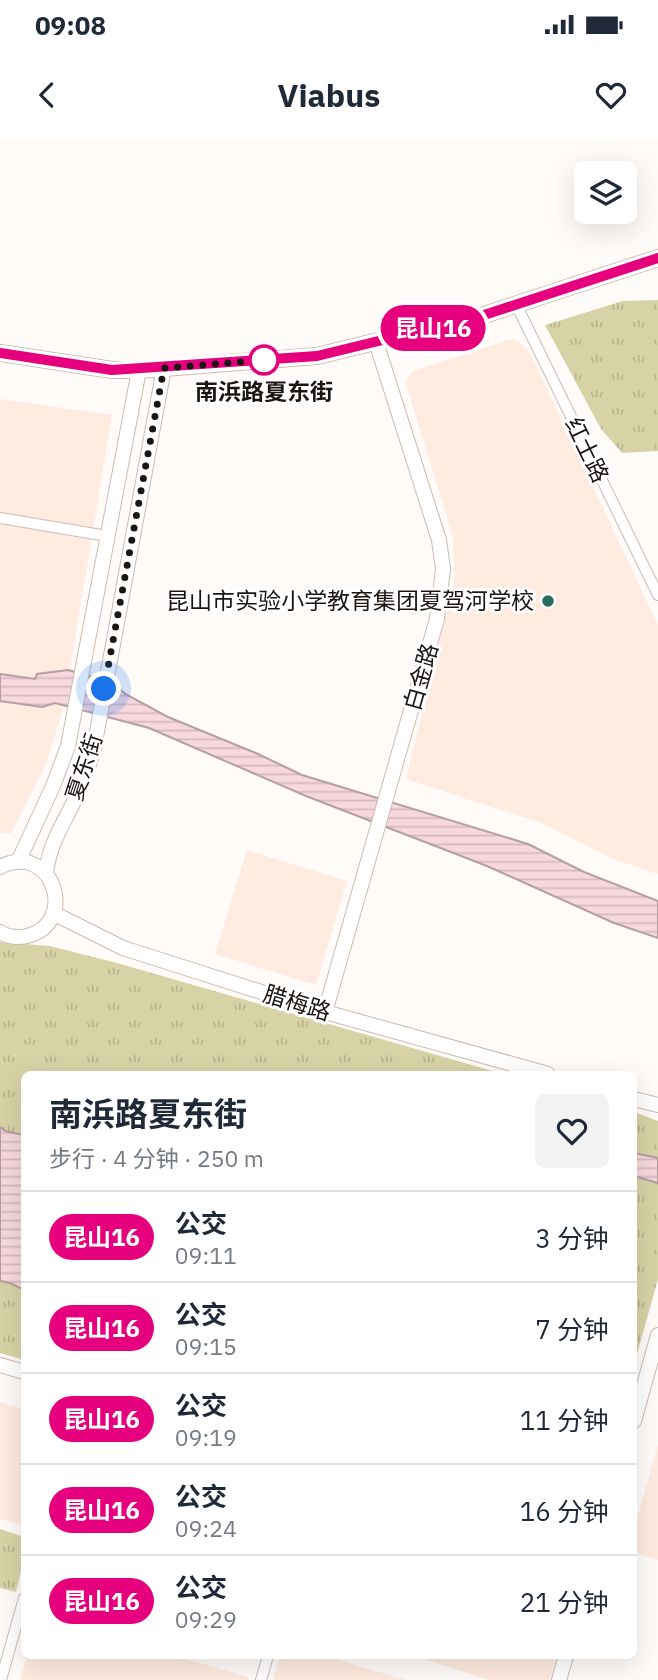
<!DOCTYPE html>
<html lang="zh">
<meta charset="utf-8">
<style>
:root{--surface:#fff;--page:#f2f2f3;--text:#1f2937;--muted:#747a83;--line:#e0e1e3}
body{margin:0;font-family:"IBM Plex Sans","Noto Sans SC",sans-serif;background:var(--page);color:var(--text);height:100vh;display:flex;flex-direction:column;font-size:26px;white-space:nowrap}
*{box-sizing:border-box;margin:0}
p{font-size:23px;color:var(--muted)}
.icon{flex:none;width:38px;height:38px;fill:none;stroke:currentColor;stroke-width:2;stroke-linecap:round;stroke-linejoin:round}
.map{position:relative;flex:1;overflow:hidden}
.drawer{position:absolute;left:21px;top:931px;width:616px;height:588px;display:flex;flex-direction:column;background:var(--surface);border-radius:10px;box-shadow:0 7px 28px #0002}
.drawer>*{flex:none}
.badge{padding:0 14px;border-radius:23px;font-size:24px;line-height:46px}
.tools{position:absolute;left:574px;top:21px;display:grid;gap:14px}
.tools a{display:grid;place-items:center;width:63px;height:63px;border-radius:10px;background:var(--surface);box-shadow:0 7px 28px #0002;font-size:35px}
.you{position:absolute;width:35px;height:35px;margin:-18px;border:5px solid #fff;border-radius:50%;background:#1a73e8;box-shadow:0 0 0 10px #1a73e833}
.map>.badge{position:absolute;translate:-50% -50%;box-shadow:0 0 0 4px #fff}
.round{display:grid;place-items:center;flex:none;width:74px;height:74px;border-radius:10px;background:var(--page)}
.summary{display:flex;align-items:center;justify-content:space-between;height:119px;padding:0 28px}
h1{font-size:33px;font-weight:700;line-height:52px}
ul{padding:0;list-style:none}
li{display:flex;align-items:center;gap:21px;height:91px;padding:0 28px;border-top:2px solid var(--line)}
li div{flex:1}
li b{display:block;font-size:26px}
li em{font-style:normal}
li .badge{min-width:77px;font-weight:700;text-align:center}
.status{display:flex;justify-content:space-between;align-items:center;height:49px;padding:0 35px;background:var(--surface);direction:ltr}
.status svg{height:19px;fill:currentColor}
header{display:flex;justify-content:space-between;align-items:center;height:91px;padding:0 28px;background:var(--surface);font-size:32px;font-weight:700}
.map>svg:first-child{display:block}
</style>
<div class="status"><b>09:08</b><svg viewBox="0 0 49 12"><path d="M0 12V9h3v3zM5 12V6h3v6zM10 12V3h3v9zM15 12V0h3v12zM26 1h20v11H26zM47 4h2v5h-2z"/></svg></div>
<header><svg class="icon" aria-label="back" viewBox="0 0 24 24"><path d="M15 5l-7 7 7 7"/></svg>Viabus<svg class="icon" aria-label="heart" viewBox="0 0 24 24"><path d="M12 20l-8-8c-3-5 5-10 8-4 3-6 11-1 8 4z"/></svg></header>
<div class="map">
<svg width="658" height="1540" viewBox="0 0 658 1540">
<defs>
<pattern id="grass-tufts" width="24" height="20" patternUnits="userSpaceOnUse" patternTransform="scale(1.75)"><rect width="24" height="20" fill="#d8d3a6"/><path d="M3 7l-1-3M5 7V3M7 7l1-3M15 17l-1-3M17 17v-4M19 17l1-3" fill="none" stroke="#b9b48e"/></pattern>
<pattern id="water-rules" width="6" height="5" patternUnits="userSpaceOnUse" patternTransform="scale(1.75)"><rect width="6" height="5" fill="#f8d8df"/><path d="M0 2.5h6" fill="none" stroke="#d4b9be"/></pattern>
</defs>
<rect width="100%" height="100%" fill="#fefbf9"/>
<g fill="#ffebe0">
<path d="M 509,200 L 516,200 L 525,207 L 533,219 L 658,485 L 658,734 L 613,719 L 541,683 L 406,639 L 455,438 L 453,397 L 406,244 L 408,237 L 413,231 Z"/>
<path d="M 0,259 L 112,275 L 64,565 L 46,625 L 10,694 L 0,692 Z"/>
<path d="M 247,710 L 347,741 L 316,845 L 215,814 Z"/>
<path d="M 0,1262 L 24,1269 L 24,1386 L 0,1379 Z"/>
<path d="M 658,1304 L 658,1420 L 639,1414 L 634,1410 L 634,1390 Z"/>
<path d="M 27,1516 L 176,1516 L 248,1537 L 247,1540 L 20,1540 Z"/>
<path d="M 280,1516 L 324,1516 L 406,1540 L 273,1540 Z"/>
<path d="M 419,1516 L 557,1516 L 550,1540 L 489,1540 L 418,1517 Z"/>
</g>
<g fill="url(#grass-tufts)">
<path d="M 658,160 L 658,311 L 622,313 L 601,289 L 545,185 L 623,161 Z"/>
<path d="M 0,802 L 50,806 L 117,823 L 503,934 L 24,934 L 24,1220 L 0,1213 Z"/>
<path d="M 634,972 L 658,981 L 658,1139 L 634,1225 Z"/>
<path d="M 0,1389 L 24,1397 L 24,1418 L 16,1452 L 0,1448 Z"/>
</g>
<g fill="url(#water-rules)" stroke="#b69ea2" stroke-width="2">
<path d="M 68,530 L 110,542 L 127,555 L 168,577 L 258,614 L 302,635 L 528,704 L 584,732 L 658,761 L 658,798 L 614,783 L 487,726 L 306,656 L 149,588 L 55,563 L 42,567 L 0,561 L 0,534 L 35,539 L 37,534 Z"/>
<path d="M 0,987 L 5,991 L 24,995 L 24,1150 L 10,1143 L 0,1141 Z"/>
<path d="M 634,1013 L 658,1018 L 658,1043 L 634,1036 Z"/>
</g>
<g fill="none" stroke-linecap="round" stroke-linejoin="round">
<defs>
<g id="minor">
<path d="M 516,164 L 658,455"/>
<path d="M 0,378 L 107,396"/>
<path d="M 1,1540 L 24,1458"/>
<path d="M 261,1540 L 268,1516"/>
</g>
<g id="tertiary">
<path d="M 18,722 L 53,646 L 68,606 L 139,230"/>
<path d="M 0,727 C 52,700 80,783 27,796 C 18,798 8,797 0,792"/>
<path d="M 46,732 C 51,699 64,684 77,655 C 83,641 88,627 93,613 L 164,228"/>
<path d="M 53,773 L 123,808 L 318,870 L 548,934"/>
<path d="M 325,872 L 437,479 L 443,429 L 439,400 L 376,202"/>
<path d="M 634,959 L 658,965"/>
<path d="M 0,1225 L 24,1232"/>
<path d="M 634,1281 L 658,1195"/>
<path d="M 559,1540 L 566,1516"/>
</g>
<path id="secondary" d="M 0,213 L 112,230 L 139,230 L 317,216 L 481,176 L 658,118"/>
</defs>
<use href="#minor" stroke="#ccbbb2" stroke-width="12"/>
<use href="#tertiary" stroke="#ccbbb2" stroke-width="16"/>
<use href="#secondary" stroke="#ccbbb2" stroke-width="18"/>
<use href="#minor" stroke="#fff" stroke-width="10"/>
<use href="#tertiary" stroke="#fff" stroke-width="14"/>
<use href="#secondary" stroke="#fff" stroke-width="16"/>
</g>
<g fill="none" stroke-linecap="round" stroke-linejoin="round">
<defs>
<path id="line" d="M 0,213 L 112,230 L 317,216 L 481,176 L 658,118"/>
</defs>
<use href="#line" stroke="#fff" stroke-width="16"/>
<use href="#line" stroke="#e6007e" stroke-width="10"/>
<path stroke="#1c1613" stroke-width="7" stroke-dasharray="0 12.6" d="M 104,549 L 164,228 L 268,220 L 264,220"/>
</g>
<circle fill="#fff" stroke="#e6007e" stroke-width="3.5" cx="264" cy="220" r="14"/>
<circle fill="#2a6c5d" stroke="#fff" stroke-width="2.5" cx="548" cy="461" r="7"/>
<g text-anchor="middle" stroke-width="6" stroke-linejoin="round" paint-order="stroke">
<g font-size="23" font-weight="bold" fill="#1c1613" stroke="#fff">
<text x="264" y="260">南浜路夏东街</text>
</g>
<g font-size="23" fill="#1c1613" stroke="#fff">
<text transform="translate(587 310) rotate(64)" y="8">红士路</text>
<text transform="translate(421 537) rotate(-74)" y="8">白金路</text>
<text transform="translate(84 627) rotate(-72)" y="8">夏东街</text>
<text transform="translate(297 863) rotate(17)" y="8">腊梅路</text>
</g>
<g font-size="23" fill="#1c1613" stroke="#fff" text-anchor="end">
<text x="534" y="469">昆山市实验小学教育集团夏驾河学校</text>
</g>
</g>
</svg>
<div class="tools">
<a><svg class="icon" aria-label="layers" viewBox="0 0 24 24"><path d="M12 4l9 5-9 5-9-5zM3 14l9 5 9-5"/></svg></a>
</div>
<div class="you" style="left:104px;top:549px"></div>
<b class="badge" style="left:433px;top:188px;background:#e6007e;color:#fff">昆山16</b>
<section class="drawer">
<div class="summary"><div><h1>南浜路夏东街</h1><p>步行 · 4 分钟 · 250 m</p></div><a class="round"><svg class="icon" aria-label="heart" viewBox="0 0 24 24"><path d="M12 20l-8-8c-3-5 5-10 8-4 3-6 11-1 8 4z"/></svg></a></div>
<ul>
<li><span class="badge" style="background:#e6007e;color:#fff">昆山16</span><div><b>公交</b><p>09:11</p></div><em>3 分钟</em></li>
<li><span class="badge" style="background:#e6007e;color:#fff">昆山16</span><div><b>公交</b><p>09:15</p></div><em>7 分钟</em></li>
<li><span class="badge" style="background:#e6007e;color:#fff">昆山16</span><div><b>公交</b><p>09:19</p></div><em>11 分钟</em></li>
<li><span class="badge" style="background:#e6007e;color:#fff">昆山16</span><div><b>公交</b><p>09:24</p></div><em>16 分钟</em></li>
<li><span class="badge" style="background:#e6007e;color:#fff">昆山16</span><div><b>公交</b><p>09:29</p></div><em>21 分钟</em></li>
</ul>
</section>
</div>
